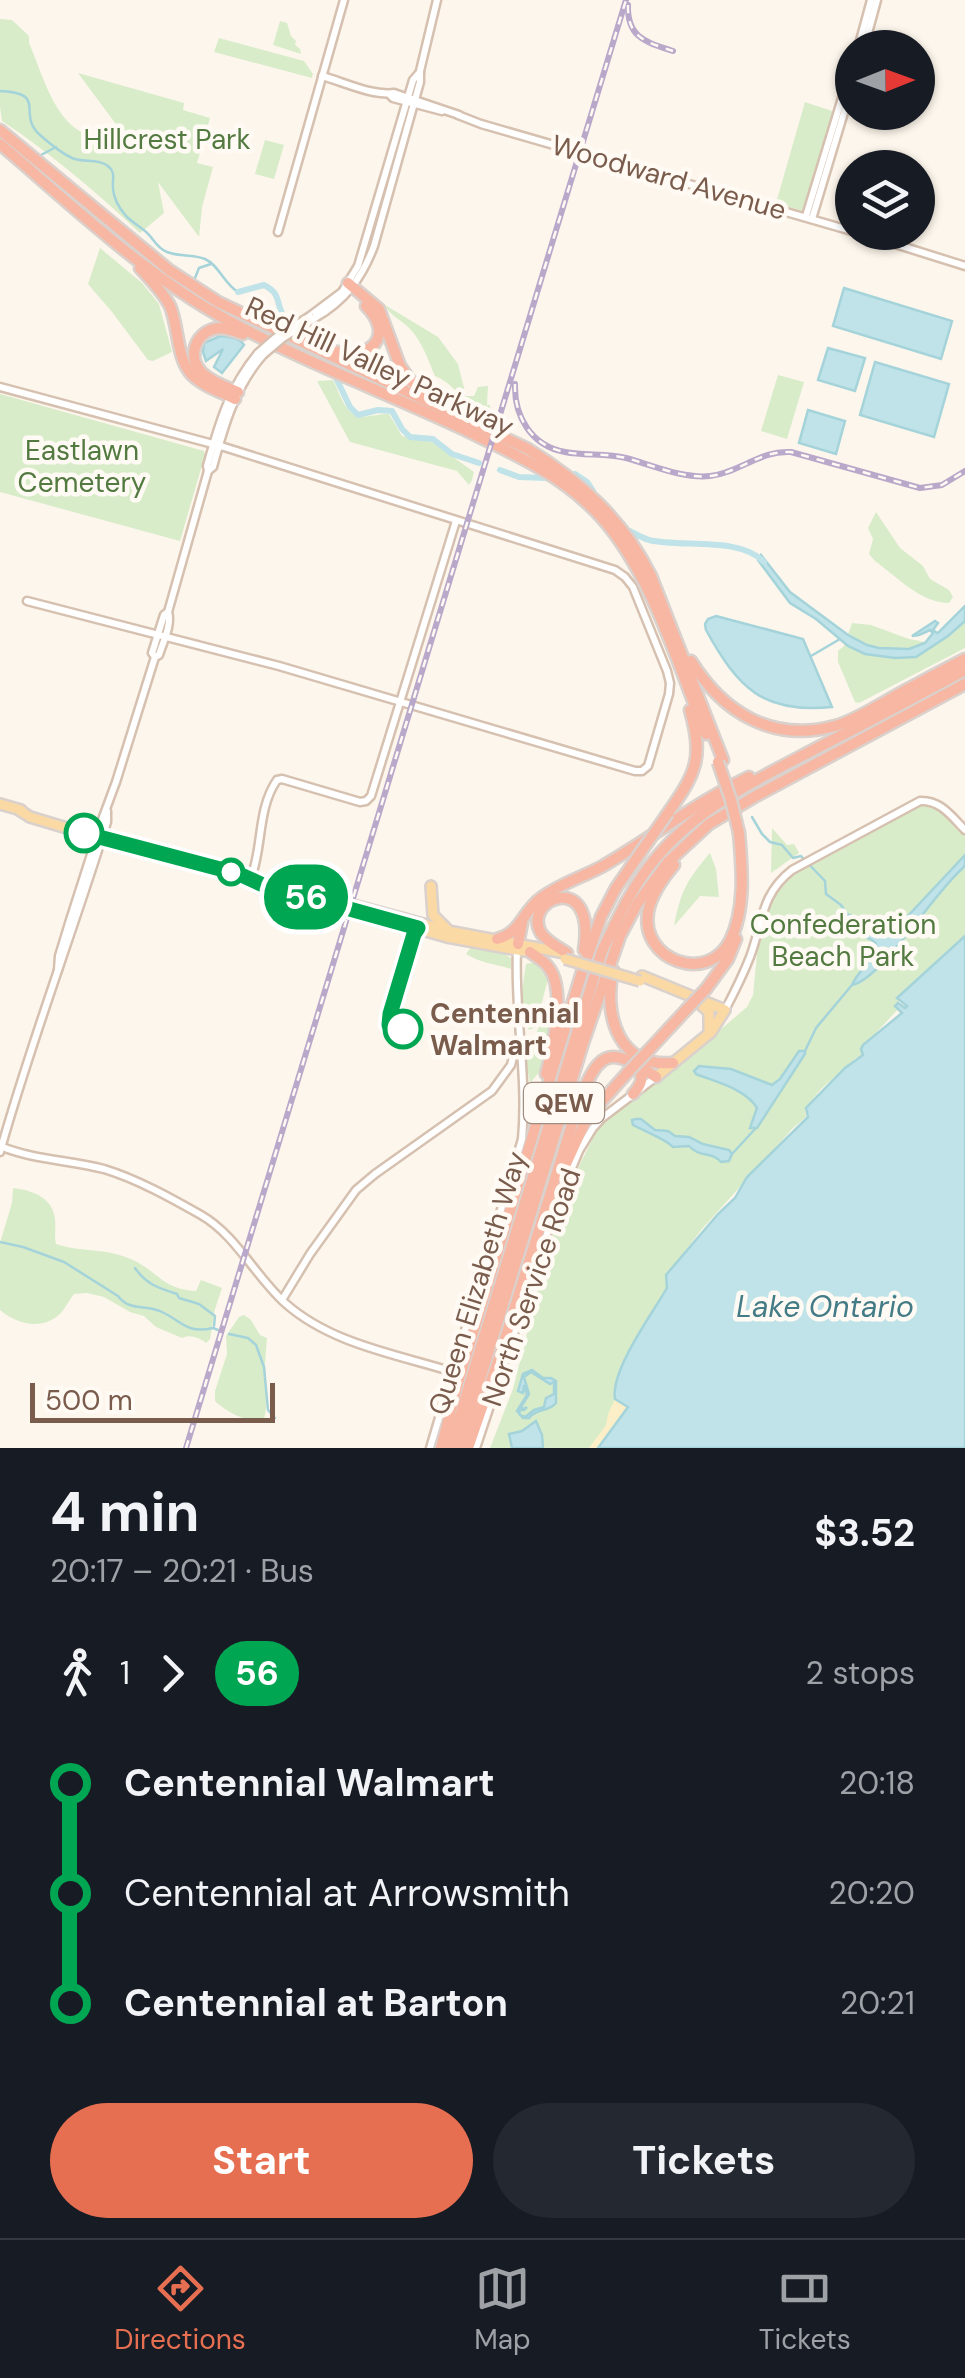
<!DOCTYPE html>
<meta charset="utf-8">
<style>
:root{--surface:#171b24;--page:#242831;--text:#f1f3f6;--muted:#9ea1a6;--line:#363941;--accent:#e76f51}
body{margin:0;font-family:"DM Sans",sans-serif;background:var(--page);color:var(--text);height:100vh;display:flex;flex-direction:column;font-size:38px;white-space:nowrap}
*{box-sizing:border-box;margin:0}
p{font-size:32px;color:var(--muted)}
.icon{flex:none;width:55px;height:55px;fill:none;stroke:currentColor;stroke-width:2;stroke-linecap:round;stroke-linejoin:round}
.map{position:relative;height:1448px;overflow:hidden}
.side{display:flex;flex-direction:column;background:var(--surface);flex:1}
.side>*{flex:none}
.badge{padding:0 20px;border-radius:32px;font-size:35px;line-height:65px}
.needle{width:65px;rotate:89deg}
.controls{position:absolute;left:835px;top:30px;display:grid;gap:20px}
.controls a{display:grid;place-items:center;width:100px;height:100px;border-radius:50%;background:var(--surface);box-shadow:0 2px 8px #0004;font-size:50px}
.scale{position:absolute;left:30px;bottom:25px;width:245px;box-sizing:border-box;padding-left:10px;border:5px solid #7a5c4d;border-top:0;font-size:28px;line-height:35px;white-space:nowrap;color:#7a5c4d;-webkit-text-stroke:8px #fffaf3;paint-order:stroke}
.map>.badge{position:absolute;translate:-50% -50%;box-shadow:0 0 0 5px #fff}
.legs{display:flex;align-items:center;gap:15px;height:110px;padding:0 50px;font-size:32px}
.legs p{margin-inline-start:auto}
.summary{display:flex;align-items:center;justify-content:space-between;height:170px;padding:0 50px}
h1{font-size:55px;font-weight:700;line-height:75px}
.button{display:flex;gap:20px;margin-top:auto;padding:20px 50px}
.button a{flex:1;height:115px;border-radius:60px;background:var(--accent);color:#fff;font-size:40px;font-weight:700;line-height:115px;text-align:center}
.button a+a{background:var(--page);color:var(--text)}
ul{padding:0 50px;list-style:none}
li{display:flex;align-items:center;gap:35px;height:110px;font-size:38px}
li i{display:grid;place-items:center;width:15px;height:100%;margin:0 12px;background:currentColor}
li i::after{content:'';width:25px;height:25px;margin:-12px;border:8px solid;border-radius:50%;background:var(--surface)}
li p{margin-inline-start:auto}
li:first-child i{background:linear-gradient(#0000 50%,currentColor 0)}
li:last-child i{background:linear-gradient(currentColor 50%,#0000 0)}
.tabs{display:flex;justify-content:space-around;align-items:center;height:140px;border-top:2px solid var(--line);background:var(--surface);font-size:28px;color:var(--muted)}
.tabs a{display:grid;justify-items:center;gap:5px}
.tabs .selected{color:var(--accent)}
.map>svg:first-child{display:block}
</style>
<div class="map">
<svg width="965" height="1448" viewBox="0 0 965 1448">
<rect width="100%" height="100%" fill="#fdf6ec"/>
<g fill="#d8ecc9">
<path d="M 0,19 L 12,20 L 29,36 L 29,43 C 43,75 54,124 90,136 L 93,133 L 100,137 L 130,143 L 78,73 L 184,103 L 183,110 L 210,118 L 197,163 L 213,167 L 202,207 L 199,237 L 158,182 L 164,213 L 140,233 C 96,192 52,154 2,121 L 0,107 Z"/>
<path d="M 280,21 L 287,23 L 291,36 L 296,41 L 295,45 L 300,49 L 301,54 L 273,45 Z"/>
<path d="M 219,38 L 304,61 L 313,74 L 312,78 L 214,52 Z"/>
<path d="M 805,102 L 835,112 L 803,211 L 776,203 Z"/>
<path d="M 265,140 L 284,145 L 274,179 L 255,174 Z"/>
<path d="M 100,248 L 142,283 L 159,304 L 172,352 L 153,361 L 148,360 L 112,312 L 88,284 Z"/>
<path d="M 385,305 L 438,337 L 458,364 L 466,396 L 474,396 L 478,387 L 488,386 L 487,405 L 490,405 L 490,419 C 466,412 460,386 435,376 C 428,360 422,341 410,329 C 401,319 391,317 385,305 Z"/>
<path d="M 778,375 L 804,382 L 787,439 L 761,431 Z"/>
<path d="M 333,380 C 340,394 346,417 363,417 C 373,416 379,414 389,414 L 402,436 L 432,442 L 474,472 L 472,480 L 469,485 L 457,471 L 350,442 L 317,381 Z"/>
<path d="M 0,394 L 204,451 L 205,455 L 180,541 L 0,492 Z"/>
<path d="M 876,512 L 900,548 L 923,566 L 930,579 L 949,590 L 953,597 L 949,603 C 921,603 897,577 875,561 L 869,554 L 873,539 L 868,528 Z"/>
<path d="M 965,618 L 965,648 L 859,703 L 855,702 L 838,662 L 838,651 L 844,646 L 852,623 L 871,625 L 909,639 L 925,642 L 943,635 Z"/>
<path d="M 927,804 L 939,808 L 965,832 L 965,935 L 939,958 L 901,998 L 896,1005 L 899,1008 L 865,1045 L 862,1056 L 856,1058 L 821,1089 L 805,1108 L 806,1117 L 793,1128 L 702,1229 L 675,1265 L 667,1279 L 667,1290 L 637,1339 L 616,1399 L 620,1407 L 595,1448 L 490,1448 L 513,1389 L 549,1245 L 573,1182 L 573,1178 L 597,1130 L 622,1107 L 687,1058 L 747,1007 L 753,995 L 758,945 L 765,913 L 775,890 L 786,878 L 907,810 Z"/>
<path d="M 772,828 L 787,845 L 794,844 L 799,853 L 771,873 Z"/>
<path d="M 710,853 L 716,869 L 719,897 L 700,896 L 674,926 C 681,890 687,880 710,853 Z"/>
<path d="M 471,947 L 502,953 L 511,958 L 511,969 C 493,963 483,964 466,954 Z"/>
<path d="M 535,962 L 548,979 L 542,1002 L 542,1016 L 550,1017 L 543,1068 L 530,1083 L 526,1062 L 539,1026 L 529,1030 C 519,1004 522,990 526,964 Z"/>
<path d="M 13,1188 C 31,1190 53,1197 55,1219 C 56,1228 54,1235 56,1244 C 83,1253 104,1247 133,1260 C 160,1273 162,1289 196,1291 L 201,1280 L 222,1288 L 215,1309 L 210,1339 L 206,1343 C 200,1338 190,1334 182,1338 L 156,1327 L 144,1316 L 130,1312 L 104,1297 L 87,1293 L 74,1294 C 69,1300 65,1309 60,1314 C 41,1331 17,1324 0,1310 L 0,1243 L 12,1203 Z"/>
<path d="M 244,1315 L 251,1320 L 260,1335 L 267,1338 L 265,1364 L 267,1403 L 264,1420 C 246,1422 229,1414 215,1401 L 215,1391 L 227,1354 L 226,1336 L 239,1317 Z"/>
</g>
<path fill="#fcefc7" d="M 615,1399 L 629,1407 L 598,1448 L 589,1448 L 606,1425 L 608,1414 Z"/>
<g fill="#bfe3e8" stroke="#a5d3da" stroke-width="2.5" fill-rule="evenodd">
<path d="M 844,288 L 952,321 L 941,359 L 833,326 Z"/>
<path d="M 220,336 C 229,337 239,337 244,345 L 222,373 L 214,367 L 223,349 L 206,361 L 203,352 L 204,343 Z"/>
<path d="M 828,348 L 865,358 L 855,391 L 818,380 Z"/>
<path d="M 875,362 L 949,384 L 934,437 L 860,415 Z"/>
<path d="M 808,410 L 845,421 L 836,454 L 799,443 Z"/>
<path d="M 761,555 L 790,592 L 848,635 L 867,645 L 879,648 L 909,649 L 925,643 L 933,633 L 930,630 L 919,635 L 912,636 L 935,621 L 938,623 L 933,630 L 937,633 L 939,632 L 965,606 L 965,621 L 948,636 L 916,657 L 895,658 L 865,654 L 848,646 L 816,619 L 790,603 L 758,560 Z"/>
<path d="M 716,616 L 803,639 L 832,707 C 763,714 738,688 706,630 L 705,624 L 708,619 Z"/>
<path d="M 965,855 L 965,865 L 963,868 C 933,893 883,978 852,985 C 861,963 899,944 858,935 L 849,923 L 848,915 L 851,915 L 863,927 L 890,935 Z"/>
<path d="M 965,936 L 965,1448 L 598,1448 L 628,1407 L 615,1399 C 610,1371 652,1314 667,1288 L 666,1275 L 718,1214 L 735,1198 L 747,1177 L 808,1117 L 806,1108 L 845,1068 L 863,1055 L 861,1049 L 863,1045 L 902,1013 L 895,1006 L 898,1003 L 905,1008 L 907,1006 L 897,998 Z"/>
<path d="M 799,1051 L 805,1051 L 805,1054 L 757,1128 L 750,1128 L 757,1108 C 746,1089 716,1082 696,1074 L 694,1071 L 699,1066 L 731,1069 L 772,1085 L 780,1079 Z"/>
<path d="M 635,1119 L 641,1119 L 655,1130 L 668,1131 L 675,1136 L 689,1137 L 703,1144 L 729,1150 L 732,1154 L 729,1161 L 721,1162 C 712,1151 700,1158 689,1146 L 673,1147 C 666,1139 644,1131 633,1125 L 632,1120 Z"/>
<path d="M 532,1370 L 543,1378 L 551,1378 L 556,1381 L 556,1403 C 549,1412 536,1408 529,1418 L 523,1418 L 517,1411 L 527,1395 L 524,1385 L 523,1393 L 518,1391 L 523,1374 ZM 531,1372 L 550,1384 L 554,1382 L 554,1394 L 546,1398 L 544,1407 L 534,1410 L 525,1417 L 520,1415 L 519,1410 L 524,1410 L 527,1407 L 523,1409 L 521,1407 L 529,1394 L 524,1377 Z"/>
<path d="M 536,1421 L 542,1435 L 543,1448 L 512,1448 L 509,1434 L 522,1431 Z"/>
</g>
<g fill="none" stroke-linecap="round" stroke-linejoin="round">
<g stroke="#a5d3da" stroke-width="2.5">
<path d="M 0,91 C 49,93 16,114 40,135 C 49,143 61,153 72,158 C 83,163 100,158 109,167 C 116,173 112,180 113,189 C 114,200 119,208 126,216 C 132,222 139,226 145,231 C 153,237 156,248 167,252 C 179,257 193,254 205,259 C 219,265 224,284 238,292"/>
<path d="M 41,155 L 56,147"/>
<path d="M 195,278 L 199,268 L 211,264"/>
<path d="M 811,656 L 840,639"/>
<path d="M 752,817 L 762,834 L 770,842 L 782,845 L 793,858 L 801,856 L 825,881 L 826,894 L 841,905 L 848,915"/>
<path d="M 805,1051 L 816,1028 L 852,985"/>
<path d="M 732,1154 L 755,1129"/>
<path d="M 0,1242 L 23,1247 L 64,1262 L 118,1296 C 130,1312 146,1304 162,1312 C 183,1322 187,1334 213,1328 L 218,1330"/>
<path d="M 135,1268 C 146,1284 158,1288 177,1294 L 179,1298 L 199,1304 L 215,1316 L 214,1326"/>
<path d="M 229,1334 L 248,1338 L 256,1345 L 264,1367 L 268,1410 L 275,1418"/>
</g>
<g stroke="#bfe3e8" stroke-width="6">
<path d="M 238,292 L 264,285 C 284,295 274,306 286,319 C 295,330 312,331 321,342"/>
<path d="M 337,380 L 350,407 L 358,415 L 378,410 L 392,411 L 402,429 L 410,437 L 433,439 L 452,454 L 479,463"/>
<path d="M 500,470 L 519,477 L 546,478"/>
<path d="M 575,474 L 587,482 L 593,491 L 592,499"/>
<path d="M 620,527 C 630,530 639,537 649,540 C 681,548 739,536 764,562"/>
</g>
<defs>
<g id="secondary">
<path d="M 858,48 L 871,0"/>
<path d="M 864,48 L 877,0"/>
<path d="M 322,76 C 344,82 372,96 394,93 L 459,115"/>
<path d="M 390,95 L 393,98 L 442,111"/>
<path d="M 458,115 L 481,124 L 852,231"/>
<path d="M 806,216 L 852,65"/>
<path d="M 812,219 L 852,86"/>
<path d="M 278,232 L 344,0"/>
<path d="M 857,232 L 965,266"/>
<path d="M 310,316 L 342,292 L 358,266 L 413,80 L 420,72"/>
<path d="M 315,318 C 345,301 362,278 374,246 L 420,82 L 420,71 L 437,0"/>
<path d="M 0,387 L 224,447 L 615,570 L 625,577 L 633,587 L 667,671 L 670,683 L 669,694 L 648,766 L 642,771 L 635,771 L 279,666 L 27,601"/>
<path d="M 208,471 L 213,467 C 224,426 235,387 263,355"/>
<path d="M 155,657 L 159,655 C 163,642 172,625 168,612 L 208,471 L 207,466 C 219,423 229,388 258,353"/>
<path d="M 251,878 C 263,847 257,809 277,780 L 282,779 L 360,802 L 366,801 L 371,796 L 456,521"/>
<path d="M 58,970 L 59,956 L 70,920 L 103,817 L 116,782 L 155,657 L 152,653 L 164,615 L 168,612"/>
<path d="M 725,1010 C 734,993 743,975 750,957 C 763,923 760,895 792,870 L 920,801 C 941,800 952,817 965,830"/>
<path d="M 0,1146 C 34,1160 69,1160 104,1169 C 137,1179 171,1198 201,1215 C 236,1235 255,1276 285,1303 C 331,1344 396,1354 453,1372"/>
<path d="M 0,1152 C 31,1041 73,932 107,822 L 107,811"/>
<path d="M 282,1300 L 310,1254 L 356,1190 L 375,1174 L 492,1091 L 511,1065 L 517,1041"/>
<path d="M 430,1448 L 522,1139 C 528,1076 514,1013 517,950"/>
<path d="M 476,1448 L 558,1201 L 579,1151 L 593,1128 L 602,1118 L 656,1077"/>
</g>
<g id="primary">
<path d="M 0,804 L 21,810"/>
<path d="M 19,810 L 30,817 L 124,845 L 127,844 L 453,932 L 565,953"/>
<path d="M 431,886 L 433,915 L 446,928"/>
<path d="M 296,894 L 447,937 L 523,951"/>
<path d="M 642,976 L 725,1010 L 711,1032 L 656,1077"/>
<path d="M 699,1003 L 709,1012 L 709,1030"/>
</g>
<g id="highway">
<path d="M 0,130 L 169,270 L 218,302 L 528,449 C 581,482 623,520 651,576 L 723,760"/>
<path d="M 0,144 C 73,206 143,274 227,320 C 302,361 384,392 461,428 C 512,453 562,474 601,517 C 652,574 677,663 706,734"/>
<path d="M 140,268 C 151,280 163,292 170,306 C 179,327 176,358 192,375 C 203,386 221,392 235,399"/>
<path d="M 348,283 L 379,309 L 400,366 L 410,380 L 431,397"/>
<path d="M 333,351 C 370,362 396,336 366,306"/>
<path d="M 238,392 C 226,387 211,382 201,372 C 186,355 197,330 219,328 C 227,328 235,331 243,334"/>
<path d="M 691,661 C 723,713 773,743 835,726 C 854,721 872,709 890,699 C 915,685 940,672 965,659"/>
<path d="M 668,813 C 696,773 704,758 690,710"/>
<path d="M 674,865 C 663,878 651,895 648,912 C 640,960 707,985 730,941 C 746,909 742,867 739,833"/>
<path d="M 497,939 C 521,933 522,912 541,898 C 559,884 583,877 603,866 C 653,837 697,802 749,777"/>
<path d="M 518,944 L 522,923"/>
<path d="M 530,952 C 536,957 545,961 549,968 C 566,990 553,1048 546,1074"/>
<path d="M 567,953 C 559,948 547,942 541,933 C 521,899 597,868 584,950"/>
<path d="M 613,970 C 603,1016 619,1068 673,1063"/>
<path d="M 706,989 L 728,959 L 736,939"/>
<path d="M 649,1050 L 686,1010"/>
<path d="M 633,1094 C 642,1084 645,1076 636,1065"/>
<path d="M 566,1164 L 587,1118 L 628,1072"/>
<path d="M 441,1448 L 457,1386 L 582,972 L 601,917 L 616,888"/>
<path d="M 450,1448 L 602,951 C 618,918 632,886 656,858 C 700,805 762,777 821,746 C 870,721 917,696 965,670"/>
<path d="M 459,1448 L 583,1043 L 620,936 L 637,904 L 668,862 L 709,824 L 754,797 L 965,684"/>
<path d="M 468,1448 L 498,1361 L 580,1099 C 600,1048 611,1047 656,1077"/>
</g>
</defs>
<use href="#secondary" stroke="#d6c0b0" stroke-width="11"/>
<use href="#primary" stroke="#dad1cd" stroke-width="14"/>
<use href="#highway" stroke="#dad1cd" stroke-width="15"/>
<use href="#secondary" stroke="#fff" stroke-width="6"/>
<use href="#primary" stroke="#fbd9a5" stroke-width="9"/>
<use href="#highway" stroke="#f7b7a3" stroke-width="10"/>
<defs>
<g id="rail">
<path d="M 628,5 C 627,38 646,42 673,51"/>
<path d="M 515,384 C 514,416 531,446 565,452 C 585,456 606,453 626,458 C 652,465 683,479 710,476 C 739,473 760,450 791,452 L 920,488 L 942,485 L 965,471"/>
<path d="M 186,1448 L 626,0"/>
</g>
</defs>
<use href="#rail" stroke="#b9a8c9" stroke-width="6"/>
<use href="#rail" stroke="#fffaf3" stroke-width="2.5" stroke-dasharray="8" stroke-linecap="butt"/>
<defs>
<g id="secondary-bridge">
<path d="M 258,353 L 275,338 L 310,316"/>
<path d="M 263,355 L 283,338 L 315,318"/>
</g>
<path id="primary-bridge" d="M 565,959 L 640,981"/>
<g id="highway-bridge">
<path d="M 718,762 L 731,800 L 739,833"/>
<path d="M 616,888 L 668,813"/>
<path d="M 686,1010 L 706,989"/>
<path d="M 628,1072 L 649,1050"/>
</g>
</defs>
<use href="#secondary-bridge" stroke="#d6c0b0" stroke-width="11" stroke-linecap="butt"/>
<use href="#primary-bridge" stroke="#dad1cd" stroke-width="14" stroke-linecap="butt"/>
<use href="#highway-bridge" stroke="#dad1cd" stroke-width="15" stroke-linecap="butt"/>
<use href="#secondary-bridge" stroke="#fff" stroke-width="6"/>
<use href="#primary-bridge" stroke="#fbd9a5" stroke-width="9"/>
<use href="#highway-bridge" stroke="#f7b7a3" stroke-width="10"/>
</g>
<g fill="none" stroke-linecap="round" stroke-linejoin="round">
<defs>
<path id="line-1" d="M 84,833 L 239,874 L 263,885 L 418,928 L 414,934 L 390,1014 L 389,1025 L 403,1029"/>
</defs>
<use href="#line-1" stroke="#fff" stroke-width="22"/>
<use href="#line-1" stroke="#00a651" stroke-width="15"/>
</g>
<g fill="#fff" stroke="#00a651" stroke-width="5">
<circle cx="84" cy="833" r="18"/>
<circle cx="231" cy="872" r="12"/>
<circle cx="403" cy="1029" r="18"/>
</g>
<g text-anchor="middle" stroke-width="9" stroke-linejoin="round" paint-order="stroke">
<rect fill="#fffaf3" stroke="#a28b7f" stroke-width="2.5" x="524" y="1083" width="80" height="40" rx="8"/>
<g font-size="25" font-weight="bold" fill="#7a5c4d">
<text x="564" y="1112">QEW</text>
</g>
<g font-size="28" fill="#537a41" stroke="#fffaf3">
<text x="167" y="149">Hillcrest Park</text>
<text x="82" y="460">Eastlawn<tspan x="82" dy="32">Cemetery</tspan></text>
<text x="843" y="934">Confederation<tspan x="843" dy="32">Beach Park</tspan></text>
</g>
<g font-size="28" fill="#7a5c4d" stroke="#fffaf3">
<text transform="translate(669 177) rotate(16)" y="10">Woodward Avenue</text>
<text transform="translate(380 366) rotate(25)" y="10">Red Hill Valley Parkway</text>
<text transform="translate(477 1283) rotate(-73)" y="10">Queen Elizabeth Way</text>
<text transform="translate(531 1287) rotate(-71)" y="10">North Service Road</text>
</g>
<g font-size="28" font-weight="bold" fill="#7a5c4d" stroke="#fffaf3" text-anchor="start">
<text x="430" y="1023">Centennial<tspan x="430" dy="32">Walmart</tspan></text>
</g>
<g font-size="30" font-style="italic" fill="#437c86" stroke="#fffaf3">
<text x="825" y="1317">Lake Ontario</text>
</g>
</g>
</svg>
<div class="controls">
<a><svg class="needle" viewBox="-14 -14 28 28"><path d="M0-13l5 13h-10z" fill="#e53935"/><path d="M0 13l5-13h-10z" fill="#9ea1a6"/></svg></a>
<a><svg class="icon" aria-label="layers" viewBox="0 0 24 24"><path d="M12 4l9 5-9 5-9-5zM3 14l9 5 9-5"/></svg></a>
</div>
<div class="scale">500 m</div>
<b class="badge" style="left:306px;top:897px;background:#00a651;color:#fff">56</b>
</div>
<section class="side">
<div class="summary"><div><h1>4 min</h1><p>20:17 – 20:21 · Bus</p></div><b>$3.52</b></div>
<div class="legs"><svg class="icon" aria-label="walk" viewBox="0 0 24 24"><circle cx="13" cy="4" r="2"/><path d="M13 8l-2 6 4 7M11 14l-3 7M7 12l3-4h3l4 4"/></svg>1<svg class="icon" aria-label="forward" viewBox="0 0 24 24"><path d="M9 5l7 7-7 7"/></svg><b class="badge" style="background:#00a651;color:#fff">56</b><p>2 stops</p></div>
<ul>
<li><i style="color:#00a651"></i><b>Centennial Walmart</b><p>20:18</p></li>
<li><i style="color:#00a651"></i><span>Centennial at Arrowsmith</span><p>20:20</p></li>
<li><i style="color:#00a651"></i><b>Centennial at Barton</b><p>20:21</p></li>
</ul>
<div class="button"><a>Start</a><a>Tickets</a></div>
</section>
<nav class="tabs">
<a class="selected"><svg class="icon" aria-label="directions" viewBox="0 0 24 24"><path d="M12 3l9 9-9 9-9-9zM9 14v-3h6M13 9l2 2-2 2"/></svg>Directions</a>
<a><svg class="icon" aria-label="map" viewBox="0 0 24 24"><path d="M3 6l6-2 6 2 6-2v14l-6 2-6-2-6 2zM9 4v14M15 6v14"/></svg>Map</a>
<a><svg class="icon" aria-label="tickets" viewBox="0 0 24 24"><path d="M3 7h18v10H3zM15 7v10"/></svg>Tickets</a>
</nav>
